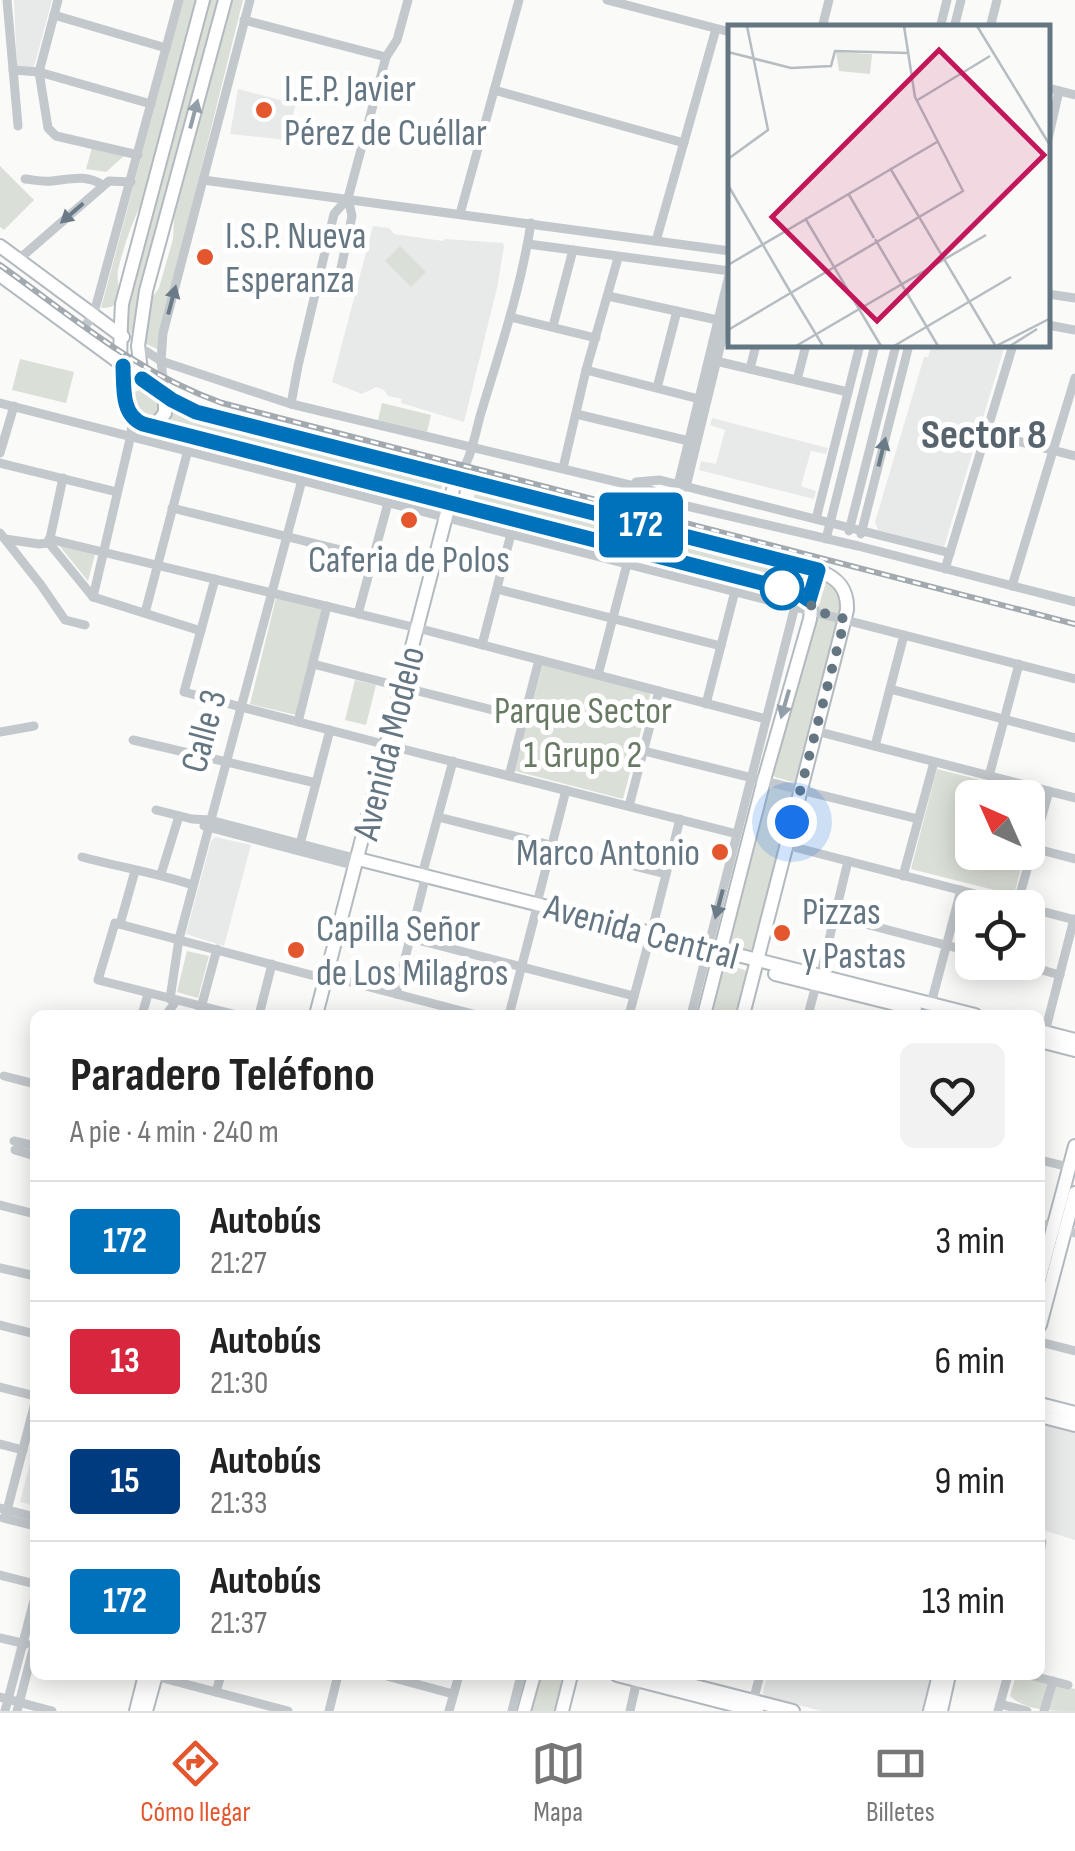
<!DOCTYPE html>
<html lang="es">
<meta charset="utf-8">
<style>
:root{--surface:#fff;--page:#f2f2f2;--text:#222;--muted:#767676;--line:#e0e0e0;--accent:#e4572e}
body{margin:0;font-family:"Sofia Sans Condensed",sans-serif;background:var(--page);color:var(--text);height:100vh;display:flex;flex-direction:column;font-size:38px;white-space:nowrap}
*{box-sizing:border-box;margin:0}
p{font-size:32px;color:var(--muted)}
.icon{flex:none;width:55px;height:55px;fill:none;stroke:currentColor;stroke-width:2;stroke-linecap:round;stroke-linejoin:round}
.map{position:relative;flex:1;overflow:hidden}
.details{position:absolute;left:30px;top:1010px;width:1015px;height:670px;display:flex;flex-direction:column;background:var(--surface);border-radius:15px;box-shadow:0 5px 25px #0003}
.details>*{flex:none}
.badge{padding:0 20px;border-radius:8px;font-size:35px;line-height:65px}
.needle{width:65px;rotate:315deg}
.fabs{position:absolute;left:955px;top:780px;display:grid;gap:20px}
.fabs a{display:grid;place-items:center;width:90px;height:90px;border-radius:15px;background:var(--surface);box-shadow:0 5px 25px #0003;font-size:50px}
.you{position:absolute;width:50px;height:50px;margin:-25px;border:8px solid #fff;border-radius:50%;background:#1a73e8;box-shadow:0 0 0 15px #1a73e833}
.map>.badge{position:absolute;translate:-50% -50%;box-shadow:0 0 0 5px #fff}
.round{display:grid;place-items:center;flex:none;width:105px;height:105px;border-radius:15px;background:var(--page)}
.head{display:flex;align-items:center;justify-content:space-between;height:170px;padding:0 40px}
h1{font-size:48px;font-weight:700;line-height:75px}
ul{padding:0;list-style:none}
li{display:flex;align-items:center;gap:30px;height:120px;padding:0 40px;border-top:2px solid var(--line)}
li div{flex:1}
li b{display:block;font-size:38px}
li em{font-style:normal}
li .badge{min-width:110px;font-weight:700;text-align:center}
.dock{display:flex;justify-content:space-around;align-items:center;height:140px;border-top:2px solid var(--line);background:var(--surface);font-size:28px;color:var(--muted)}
.dock a{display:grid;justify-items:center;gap:5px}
.dock .on{color:var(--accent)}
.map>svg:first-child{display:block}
</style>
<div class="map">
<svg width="1075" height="1711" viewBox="0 0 1075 1711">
<rect width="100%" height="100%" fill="#fafaf8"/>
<g fill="#e8e9e9">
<path d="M 14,0 L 52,0 L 34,67 L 17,68 Z"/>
<path d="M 238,89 L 296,104 L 286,140 L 230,134 Z"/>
<path d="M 373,226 L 389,228 L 394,234 L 443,241 L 445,239 L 503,243 L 504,247 L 497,288 L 464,422 L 401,403 L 402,399 L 388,396 L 384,390 L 376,387 L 362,394 L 332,382 Z"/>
<path d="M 932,345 L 1005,345 L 944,547 L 878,530 L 875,522 L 924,357 L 928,357 Z"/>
<path d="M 712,418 L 828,448 L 826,454 L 811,451 L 801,486 L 816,491 L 814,499 L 699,470 L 701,461 L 716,464 L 725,430 L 710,425 Z"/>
<path d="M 215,837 L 251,845 L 224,946 L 186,934 L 211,841 Z"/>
<path d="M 1040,1422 L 1075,1431 L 1075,1540 L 1040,1529 Z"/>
<path d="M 35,1443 L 35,1506 L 20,1502 Z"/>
<path d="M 767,1675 L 933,1675 L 924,1711 L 821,1711 L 765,1696 L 763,1693 Z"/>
</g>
<g fill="#dadfd7">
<path d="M 183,0 L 198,0 L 143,200 C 132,222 124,245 118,270 C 116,279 122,293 116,302 C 112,309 108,307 101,308 Z"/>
<path d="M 206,0 L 224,0 L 134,334 L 120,329 Z"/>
<path d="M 230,0 L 243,0 L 161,330 L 160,346 L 157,349 L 144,343 L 151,299 L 159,288 L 173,239 L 174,218 Z"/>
<path d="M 92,148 L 125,155 L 106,172 L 86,169 Z"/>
<path d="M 0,166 L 34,200 L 4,230 L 0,227 Z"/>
<path d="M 400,246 L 426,272 L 411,287 L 385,261 Z"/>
<path d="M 20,359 L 74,372 L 66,403 L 12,390 Z"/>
<path d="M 143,389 L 162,398 L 158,416 C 140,423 132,409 132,393 Z"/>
<path d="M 172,403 L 444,479 L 439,497 L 163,425 Z"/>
<path d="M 382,403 L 431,415 L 427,432 L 378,420 Z"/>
<path d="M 477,487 L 809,573 L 811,577 L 805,590 L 472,504 Z"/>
<path d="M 58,544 L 95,554 L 88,581 Z"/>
<path d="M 820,573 L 840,586 L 844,617 L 813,609 Z"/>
<path d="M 276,598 L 323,609 L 296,715 L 250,704 Z"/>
<path d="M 818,615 L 834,619 L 839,623 L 798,781 L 793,782 L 775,777 L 772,772 L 813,618 Z"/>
<path d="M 543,664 L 651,692 L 623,799 L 515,771 Z"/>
<path d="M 355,680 L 376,685 L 366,725 L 345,720 Z"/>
<path d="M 937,769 L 1040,795 L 1028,844 L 1028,798 L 972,798 L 972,852 L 1025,853 L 1014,895 L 911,869 Z"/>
<path d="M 773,785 L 795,793 L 755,950 L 752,951 L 727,944 L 768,788 Z"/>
<path d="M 187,951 L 209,956 L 198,998 L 177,992 Z"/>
<path d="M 730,965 L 747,971 L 749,973 L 739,1015 L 709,1015 L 722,968 Z"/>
<path d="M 537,1675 L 568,1675 L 559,1711 L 529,1711 Z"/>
<path d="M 1016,1675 L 1075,1689 L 1075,1711 C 1054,1711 1025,1711 1010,1696 Z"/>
</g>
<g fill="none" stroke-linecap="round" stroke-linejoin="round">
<defs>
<g id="secondary">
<path d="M 203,0 L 122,304 C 120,340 117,385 132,419 L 143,424 L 187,436 L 797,592 C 811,598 812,605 810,619 L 764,780 L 704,1015"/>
<path d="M 0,246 L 123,337"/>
<path d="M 0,275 L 165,396 L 196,412 L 819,571 C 838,578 848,589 847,610 L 743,1015"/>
<path d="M 142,379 L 138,346 L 146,291 L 225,0"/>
<path d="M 154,427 L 165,413 L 165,396"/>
<path d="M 809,600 L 819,571"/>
<path d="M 358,859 L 975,1015"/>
<path d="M 775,974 L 915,1009"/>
<path d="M 316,1015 L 456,478"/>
<path d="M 1040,1031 L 1075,1040"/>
<path d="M 1040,1041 L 1075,1050"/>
<path d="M 1040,1277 L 1075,1146"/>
<path d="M 1040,1325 L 1075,1193"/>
<path d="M 1040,1404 L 1075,1413"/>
<path d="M 1040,1416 L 1075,1425"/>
<path d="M 617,1675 L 757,1711"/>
<path d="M 652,1675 L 793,1711"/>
<path d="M 136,1711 L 145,1675"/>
<path d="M 146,1711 L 156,1675"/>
<path d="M 524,1711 L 534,1675"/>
<path d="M 562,1711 L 571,1675"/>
<path d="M 930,1711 L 939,1675"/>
<path d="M 941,1711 L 949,1675"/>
</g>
</defs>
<use href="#secondary" stroke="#b3babf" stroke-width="16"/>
<g stroke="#c3c8cc" stroke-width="9">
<path d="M 7,0 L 18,126"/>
<path d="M 58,0 L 39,72 L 48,128 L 56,136 L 138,155"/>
<path d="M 607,0 L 730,32"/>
<path d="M 54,15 L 166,48"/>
<path d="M 244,20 L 386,57"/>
<path d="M 822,28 L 829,0"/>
<path d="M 940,28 L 947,0"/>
<path d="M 954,28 L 961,0"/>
<path d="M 990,28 L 997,0"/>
<path d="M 13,70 L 39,72 L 151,104"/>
<path d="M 1048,88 L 1075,95"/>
<path d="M 494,90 L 684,143"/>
<path d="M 1048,139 L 1059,91"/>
<path d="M 25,179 C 34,180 42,182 52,181 C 71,179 85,174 103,185"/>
<path d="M 203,180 L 730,251"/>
<path d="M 460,214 L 519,0"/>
<path d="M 656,241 L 716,29"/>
<path d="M 528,244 L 730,271 L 678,485"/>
<path d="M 18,260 L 109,181 L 131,182"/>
<path d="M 339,278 L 352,216 L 348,198"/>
<path d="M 1048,294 L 1075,298"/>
<path d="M 608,296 L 722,321"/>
<path d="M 510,317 L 596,338"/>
<path d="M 1048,325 L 1075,330"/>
<path d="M 553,326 L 573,250"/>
<path d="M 80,333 L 93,315 L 97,302 L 179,0"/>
<path d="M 138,346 L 161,361 L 291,404 L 651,490 L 678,504 L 858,546 L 1075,602"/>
<path d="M 716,361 L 848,392"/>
<path d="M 750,369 L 756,345"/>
<path d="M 586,370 L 699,399"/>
<path d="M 797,380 L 806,345"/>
<path d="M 657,388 L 677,311"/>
<path d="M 165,396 L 161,361 L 163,333 L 250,0"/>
<path d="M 0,403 L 1075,679"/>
<path d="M 291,404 L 298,366 L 334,214 L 348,198 L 386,57 L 397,40 L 408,0"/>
<path d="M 576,414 L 689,441"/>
<path d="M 986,433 L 1075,456"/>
<path d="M 0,453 L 14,406"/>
<path d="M 0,463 L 117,492"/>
<path d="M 563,468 L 586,370 L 618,258"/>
<path d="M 63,478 L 49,543 L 93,597"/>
<path d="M 456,478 C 471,464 475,433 481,413 C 500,350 521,288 531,223"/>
<path d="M 636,482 L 660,480 L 950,553"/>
<path d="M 686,487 L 730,306"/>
<path d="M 172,508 L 373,558"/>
<path d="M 816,519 L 860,345"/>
<path d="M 849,531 L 896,345"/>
<path d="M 0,533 L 41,585 L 65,620 L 85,625"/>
<path d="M 861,534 L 909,345"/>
<path d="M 5,539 L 39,544 L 49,543"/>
<path d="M 49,539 L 417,628"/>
<path d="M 826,539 L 875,345"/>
<path d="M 945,569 L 1013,345"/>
<path d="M 215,579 L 184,692 L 387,745"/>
<path d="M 1012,586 L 1075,378"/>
<path d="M 497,589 L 721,646"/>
<path d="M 93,597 L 131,435 L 132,419"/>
<path d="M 93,597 L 201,631"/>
<path d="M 145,613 L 188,450"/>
<path d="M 358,614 L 388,503"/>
<path d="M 425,630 L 766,719"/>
<path d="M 482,645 L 511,534"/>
<path d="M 313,664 L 402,687"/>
<path d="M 598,675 L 627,564"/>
<path d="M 410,689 L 524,718"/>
<path d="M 890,689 L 1075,738"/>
<path d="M 706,704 L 735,591"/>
<path d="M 298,722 L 327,606"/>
<path d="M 816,731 L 1075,798"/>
<path d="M 0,732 L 34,726"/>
<path d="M 133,740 L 316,783"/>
<path d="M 875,746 L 904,635"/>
<path d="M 395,747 L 737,834"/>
<path d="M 644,751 L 918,819"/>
<path d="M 509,776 L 539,660"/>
<path d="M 989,776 L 1019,664"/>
<path d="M 629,806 L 659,691"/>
<path d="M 156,810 L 192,819 L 210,820 L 358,859"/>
<path d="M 438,817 L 666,874"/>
<path d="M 204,826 L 356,866"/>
<path d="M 300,844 L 330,730"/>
<path d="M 786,845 L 1075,920"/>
<path d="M 1033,848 L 1075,859"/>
<path d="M 82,857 C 119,867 157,873 193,885"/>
<path d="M 161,874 L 179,816"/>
<path d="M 422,875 L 453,761"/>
<path d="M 903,876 L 934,762"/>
<path d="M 537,903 L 566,790"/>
<path d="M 1017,905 L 1049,791"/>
<path d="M 835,916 L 972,952"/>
<path d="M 120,924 L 135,871"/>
<path d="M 651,934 L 680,819"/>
<path d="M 410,938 L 634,996"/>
<path d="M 1013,962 L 1060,975"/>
<path d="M 820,977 L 848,861"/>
<path d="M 335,978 L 477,1015"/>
<path d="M 396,994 L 424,883"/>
<path d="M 170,999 L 179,939 L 302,480"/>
<path d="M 142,1015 L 148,994"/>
<path d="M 166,1015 L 176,1001"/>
<path d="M 199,1015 L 217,949"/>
<path d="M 237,1015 L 98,980 L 115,923 L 326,979"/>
<path d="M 259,1015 L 272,964"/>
<path d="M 509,1015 L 536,911"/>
<path d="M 629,1015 L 649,941"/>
<path d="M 691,1015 L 795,606"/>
<path d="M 808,1015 L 816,985"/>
<path d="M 928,1015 L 961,890"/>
<path d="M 1045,1032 L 1074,919"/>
<path d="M 4,1076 L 35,1084"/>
<path d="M 14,1141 L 35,1146"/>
<path d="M 15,1150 L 35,1156"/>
<path d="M 1040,1160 L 1069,1167"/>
<path d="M 0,1205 L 35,1214"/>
<path d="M 1040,1223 L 1075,1233"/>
<path d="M 0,1268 L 35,1276"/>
<path d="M 0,1325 L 35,1334"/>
<path d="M 1040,1342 L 1075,1351"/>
<path d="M 0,1387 L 35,1396"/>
<path d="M 0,1444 L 23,1450"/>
<path d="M 0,1508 L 35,1517"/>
<path d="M 3,1518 L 35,1526"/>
<path d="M 5,1518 L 35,1403"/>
<path d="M 1040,1552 L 1042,1542 L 1040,1539"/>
<path d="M 0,1575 L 35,1584"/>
<path d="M 0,1638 L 26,1644"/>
<path d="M 383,1675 L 453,1694"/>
<path d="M 1029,1675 L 1068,1685"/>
<path d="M 155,1676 L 288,1711"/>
<path d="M 216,1692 L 221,1675"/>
<path d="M 0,1697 L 52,1711"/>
<path d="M 753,1701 L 760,1675"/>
<path d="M 1000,1704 L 1027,1711"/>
<path d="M 5,1711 L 35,1597"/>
<path d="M 17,1711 L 35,1642"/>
<path d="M 329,1711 L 338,1675"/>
<path d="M 449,1711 L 459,1675"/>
<path d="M 512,1711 L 521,1675"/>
<path d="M 630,1711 L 637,1680"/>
<path d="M 998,1711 L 1008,1675"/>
<path d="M 1044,1711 L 1053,1681"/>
</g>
<use href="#secondary" stroke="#fff" stroke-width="12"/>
<defs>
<path id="rail" d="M 0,265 C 73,317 135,372 222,403 L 1075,624"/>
</defs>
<use href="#rail" stroke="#a2aab0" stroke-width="6"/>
<use href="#rail" stroke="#fff" stroke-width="2.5" stroke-dasharray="8" stroke-linecap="butt"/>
</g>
<defs><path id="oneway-solid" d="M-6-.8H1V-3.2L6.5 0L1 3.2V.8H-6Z" transform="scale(2.5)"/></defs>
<g fill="#939fa8">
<use href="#oneway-solid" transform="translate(194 114) rotate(-75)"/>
<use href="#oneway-solid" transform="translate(785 704) rotate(106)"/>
</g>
<g fill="#6a7a87">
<use href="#oneway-solid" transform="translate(72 213) rotate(139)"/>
<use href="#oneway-solid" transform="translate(172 300) rotate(-75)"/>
<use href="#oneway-solid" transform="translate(882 452) rotate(-76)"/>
<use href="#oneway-solid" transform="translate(719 904) rotate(105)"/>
</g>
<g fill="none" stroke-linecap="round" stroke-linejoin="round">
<defs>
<path id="line" d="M 123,366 C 124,388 121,415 143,424 L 797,592 L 809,600 L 818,570 L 196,412 L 172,400 L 142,379"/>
</defs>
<use href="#line" stroke="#fff" stroke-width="22"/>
<use href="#line" stroke="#0072bc" stroke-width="15"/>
<path stroke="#657683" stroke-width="10" stroke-dasharray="0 18" d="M 782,588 C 795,591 811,594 812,610 L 845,619 L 792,822"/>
</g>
<g fill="#e4572e" stroke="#fff" stroke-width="4">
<circle cx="264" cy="110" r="10"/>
<circle cx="205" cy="257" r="10"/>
<circle cx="409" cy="520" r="10"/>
<circle cx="720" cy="852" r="10"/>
<circle cx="782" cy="933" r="10"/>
<circle cx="296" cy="950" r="10"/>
</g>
<circle fill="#fff" stroke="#0072bc" stroke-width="5" cx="782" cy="588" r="20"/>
<g text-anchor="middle" stroke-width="10" stroke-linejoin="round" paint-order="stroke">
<g font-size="38" fill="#657683" stroke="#fff" text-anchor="start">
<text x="284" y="101">I.E.P. Javier<tspan x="284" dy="44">Pérez de Cuéllar</tspan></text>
<text x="225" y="248">I.S.P. Nueva<tspan x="225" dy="44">Esperanza</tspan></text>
<text x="409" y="572" text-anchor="middle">Caferia de Polos</text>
<text x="700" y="865" text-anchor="end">Marco Antonio</text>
<text x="802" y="924">Pizzas<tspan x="802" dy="44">y Pastas</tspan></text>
<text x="316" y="941">Capilla Señor<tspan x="316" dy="44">de Los Milagros</tspan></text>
</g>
<g font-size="38" fill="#687a64" stroke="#fff">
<text x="583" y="723">Parque Sector<tspan x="583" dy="44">1 Grupo 2</tspan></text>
</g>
<g font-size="38" fill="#657683" stroke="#fff">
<text transform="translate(203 731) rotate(-75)" y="13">Calle 3</text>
<text transform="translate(388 743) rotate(-76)" y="13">Avenida Modelo</text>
<text transform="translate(642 931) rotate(15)" y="13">Avenida Central</text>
</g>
<g font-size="42" font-weight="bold" fill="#57646e" stroke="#fff">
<text x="984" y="448">Sector 8</text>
</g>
</g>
<g transform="translate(728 25)">
<rect width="322" height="322" fill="#fafaf8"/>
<path d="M 108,27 L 144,29 L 142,49 L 111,46 Z" fill="#dadfd7"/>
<path fill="none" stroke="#b5bdc2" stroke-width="2.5" d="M 176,1 L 187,72M 249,1 L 323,122M 0,27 L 63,43 L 103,41 L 107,26 L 181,28M 188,76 L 262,31M 0,134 L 40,105 L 19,1M 162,143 L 267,320M 0,160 L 63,268M 120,168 L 146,213M 77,193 L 153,321M 147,214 L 210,321M 0,240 L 209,117M 63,268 L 95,321M 0,305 L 235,166 L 187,72M 68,321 L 258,210M 166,321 L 283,252M 268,321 L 323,293M 282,321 L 309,304"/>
<path fill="#c2185b" fill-opacity="0.15" stroke="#c2185b" stroke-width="5" d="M 211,25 L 316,130 L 149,296 L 44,192 Z"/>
<rect width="322" height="322" fill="none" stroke="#657683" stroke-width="5"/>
</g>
</svg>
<div class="fabs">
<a><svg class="needle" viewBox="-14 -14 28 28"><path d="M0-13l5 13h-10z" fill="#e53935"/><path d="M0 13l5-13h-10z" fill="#767676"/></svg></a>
<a><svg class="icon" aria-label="locate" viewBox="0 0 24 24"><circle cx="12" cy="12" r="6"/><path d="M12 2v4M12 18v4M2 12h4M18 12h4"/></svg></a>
</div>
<div class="you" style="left:792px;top:822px"></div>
<b class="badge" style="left:641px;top:525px;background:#0072bc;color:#fff">172</b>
<section class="details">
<div class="head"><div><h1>Paradero Teléfono</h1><p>A pie · 4 min · 240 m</p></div><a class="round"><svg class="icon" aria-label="heart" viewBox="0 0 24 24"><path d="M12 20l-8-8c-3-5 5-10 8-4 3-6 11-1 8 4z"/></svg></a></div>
<ul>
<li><span class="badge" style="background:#0072bc;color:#fff">172</span><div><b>Autobús</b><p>21:27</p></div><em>3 min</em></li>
<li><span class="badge" style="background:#d7263d;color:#fff">13</span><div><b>Autobús</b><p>21:30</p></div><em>6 min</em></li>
<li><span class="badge" style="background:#003b80;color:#fff">15</span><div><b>Autobús</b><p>21:33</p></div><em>9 min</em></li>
<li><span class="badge" style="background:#0072bc;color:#fff">172</span><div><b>Autobús</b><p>21:37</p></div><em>13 min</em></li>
</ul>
</section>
</div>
<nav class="dock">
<a class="on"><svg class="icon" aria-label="directions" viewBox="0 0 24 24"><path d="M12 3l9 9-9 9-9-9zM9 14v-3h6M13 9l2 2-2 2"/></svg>Cómo llegar</a>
<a><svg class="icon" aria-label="map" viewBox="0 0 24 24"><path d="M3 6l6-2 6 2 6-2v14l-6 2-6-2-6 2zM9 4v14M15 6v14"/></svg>Mapa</a>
<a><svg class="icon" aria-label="tickets" viewBox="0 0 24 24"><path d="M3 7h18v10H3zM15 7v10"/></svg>Billetes</a>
</nav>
